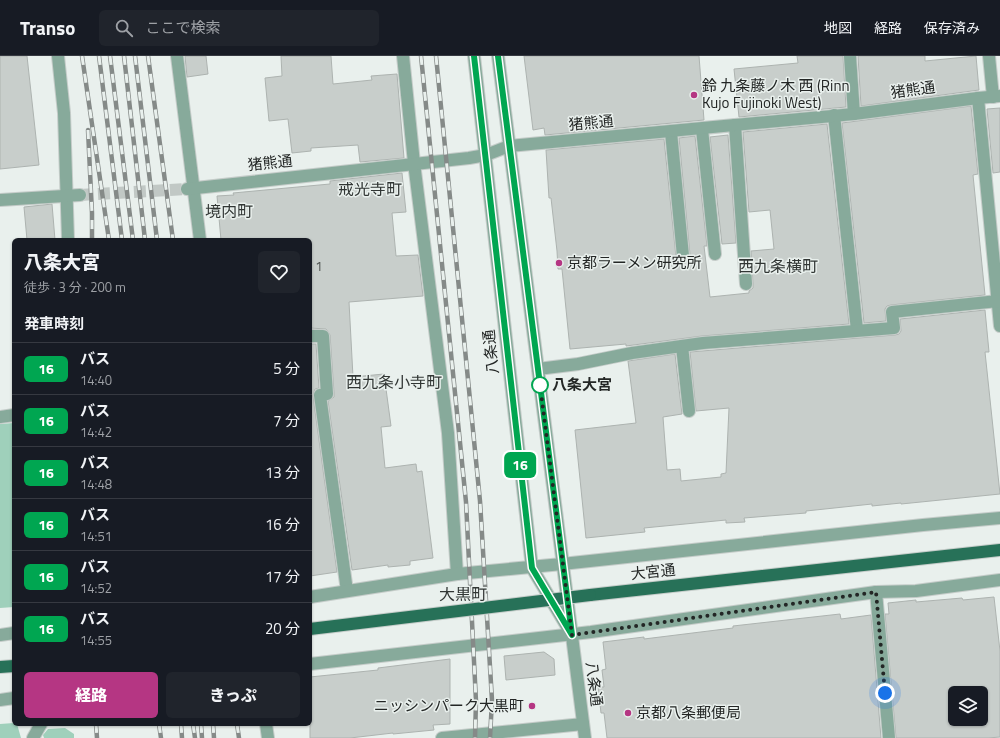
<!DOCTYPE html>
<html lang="ja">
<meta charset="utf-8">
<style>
:root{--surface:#171b24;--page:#20242c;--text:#f1f3f6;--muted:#9ea1a6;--line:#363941;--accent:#b53683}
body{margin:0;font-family:"Titillium Web","Noto Sans JP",sans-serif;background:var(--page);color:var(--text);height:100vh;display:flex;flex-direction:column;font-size:15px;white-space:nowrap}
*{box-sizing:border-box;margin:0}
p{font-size:13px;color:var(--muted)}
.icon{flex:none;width:22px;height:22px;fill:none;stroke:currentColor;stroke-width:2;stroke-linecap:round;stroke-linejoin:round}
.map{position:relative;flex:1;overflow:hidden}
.side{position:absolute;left:12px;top:182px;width:300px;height:488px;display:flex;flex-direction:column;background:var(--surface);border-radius:6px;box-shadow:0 1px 3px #0004}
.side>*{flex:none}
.badge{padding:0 8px;border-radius:6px;font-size:14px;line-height:26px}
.tools{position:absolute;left:948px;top:630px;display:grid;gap:8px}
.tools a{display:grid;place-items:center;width:40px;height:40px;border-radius:6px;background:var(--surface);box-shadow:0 1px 3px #0004;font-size:20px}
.you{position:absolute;width:20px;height:20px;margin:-10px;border:3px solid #fff;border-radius:50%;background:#1a73e8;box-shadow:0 0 0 6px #1a73e833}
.map>.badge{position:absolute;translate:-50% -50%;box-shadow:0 0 0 2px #fff}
h2{padding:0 12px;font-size:15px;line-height:36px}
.round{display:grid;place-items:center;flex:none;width:42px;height:42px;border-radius:6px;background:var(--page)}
.summary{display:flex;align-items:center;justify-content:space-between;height:68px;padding:0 12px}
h1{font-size:19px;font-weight:800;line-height:30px}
.cta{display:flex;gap:8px;margin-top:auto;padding:8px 12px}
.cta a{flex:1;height:46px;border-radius:6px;background:var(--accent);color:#fff;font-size:16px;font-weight:800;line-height:46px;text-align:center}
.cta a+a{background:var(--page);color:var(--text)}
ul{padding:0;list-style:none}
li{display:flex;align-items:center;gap:12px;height:52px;padding:0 12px;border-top:1px solid var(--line)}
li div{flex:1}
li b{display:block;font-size:15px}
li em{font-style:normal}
li .badge{min-width:44px;font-weight:700;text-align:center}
header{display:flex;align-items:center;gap:24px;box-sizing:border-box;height:56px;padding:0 20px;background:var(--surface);border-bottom:1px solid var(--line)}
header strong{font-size:19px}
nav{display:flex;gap:22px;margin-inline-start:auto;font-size:14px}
.search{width:280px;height:36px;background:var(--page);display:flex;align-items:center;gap:10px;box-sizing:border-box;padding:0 14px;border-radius:6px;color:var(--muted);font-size:15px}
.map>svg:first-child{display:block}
</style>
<header>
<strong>Transo</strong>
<div class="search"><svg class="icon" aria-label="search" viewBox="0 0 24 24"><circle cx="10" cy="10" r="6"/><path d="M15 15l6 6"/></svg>ここで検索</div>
<nav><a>地図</a><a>経路</a><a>保存済み</a></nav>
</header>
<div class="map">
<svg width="1000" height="682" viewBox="0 0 1000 682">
<rect width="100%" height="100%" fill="#e9f0ed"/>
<g fill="#9fd0bb">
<path d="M 14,367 L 14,551 L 0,552 L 0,368 Z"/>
<path d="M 14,667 L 14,668 L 17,668 L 21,682 L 0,682 L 0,668 Z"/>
<path d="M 65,672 L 74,678 L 74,682 L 44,682 L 43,679 L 48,673 Z"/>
</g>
<g fill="#c8cecb" stroke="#adb3b0" fill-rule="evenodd">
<path d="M 0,0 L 27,0 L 39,109 L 0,113 Z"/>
<path d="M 185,0 L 206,0 L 208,18 L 187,21 Z"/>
<path d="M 281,0 L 331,0 L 333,28 L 372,24 L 371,20 L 397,18 L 404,102 L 360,106 L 358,89 L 311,92 L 311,95 L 292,97 L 288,63 L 269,65 L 265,22 L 282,20 Z"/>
<path d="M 524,0 L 699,0 L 704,64 L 545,79 L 544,72 L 533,74 Z"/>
<path d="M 797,0 L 843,0 L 846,51 L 739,61 L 734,13 L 798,7 Z"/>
<path d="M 858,0 L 925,0 L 925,5 L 976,0 L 979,34 L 861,50 Z"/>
<path d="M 971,50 L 978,118 L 973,119 L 985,239 L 891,249 L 887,250 L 885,253 L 886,265 L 864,267 L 842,67 Z"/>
<path d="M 1000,52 L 1000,116 L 993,117 L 987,53 Z"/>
<path d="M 827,68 L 849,268 L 702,280 L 626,290 L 626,288 L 570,293 L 562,213 L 558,213 L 557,195 L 551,142 L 549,142 L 546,94 L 664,83 L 676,201 L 680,207 L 684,207 L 690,203 L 690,199 L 679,82 L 695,80 L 707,190 L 704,190 L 710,241 L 749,237 L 749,235 L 753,232 L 753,228 L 751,195 L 774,193 L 770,154 L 749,156 L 743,76 Z"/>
<path d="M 728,79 L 736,187 L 722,188 L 710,81 Z"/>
<path d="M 402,117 L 406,156 L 392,157 L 396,200 L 418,199 L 423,240 L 349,246 L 353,321 L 384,318 L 391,370 L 381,371 L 385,412 L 416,408 L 417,416 L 422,415 L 433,502 L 410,505 L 410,509 L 388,511 L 388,509 L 352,514 L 328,345 L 334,341 L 334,337 L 330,279 L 326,273 L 310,272 L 310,184 L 221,184 L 217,140 L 234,139 L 233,137 L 330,128 L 330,125 Z"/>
<path d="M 52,148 L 55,184 L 27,184 L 24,151 Z"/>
<path d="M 985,254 L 989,296 L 985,296 L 1000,438 L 901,448 L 901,447 L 872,450 L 872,448 L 806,455 L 806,457 L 744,462 L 745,466 L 726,467 L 726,464 L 644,472 L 645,476 L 586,482 L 575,374 L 636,367 L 628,305 L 675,298 L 682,358 L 663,361 L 667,414 L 680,413 L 681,425 L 721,421 L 721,418 L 726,417 L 729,352 L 696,355 L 690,296 L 895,279 L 899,278 L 901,275 L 900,263 Z"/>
<path d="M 310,288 L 316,288 L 319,332 L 315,333 L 313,340 L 337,516 L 310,520 Z"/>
<path d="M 994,541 L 1000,595 L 1000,681 L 988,682 L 896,682 L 885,558 L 889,558 L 888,547 L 916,544 L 916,546 L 962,542 L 963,544 ZM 955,637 L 981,637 L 981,663 L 955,663 Z"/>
<path d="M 840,558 L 841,563 L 871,559 L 881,682 L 607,682 L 604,657 L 601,657 L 598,631 L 604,631 L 602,614 L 606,613 L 603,586 L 644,581 L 644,583 L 733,572 L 733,570 Z"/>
<path d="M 544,596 L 554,603 L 555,619 L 506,624 L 504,600 Z"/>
<path d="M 450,603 L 450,668 L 433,669 L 434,674 L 393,678 L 393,677 L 350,682 L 310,682 L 310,621 L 378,614 L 378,612 Z"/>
</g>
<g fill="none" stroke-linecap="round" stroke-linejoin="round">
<path stroke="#c1c8c5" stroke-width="12" stroke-dasharray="12 6" stroke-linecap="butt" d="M 80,139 L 187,133"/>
<defs>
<g id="minor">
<path d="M 58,0 L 64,57 L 68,184"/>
<path d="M 177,0 L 200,184"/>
<path d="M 403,0 L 414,107 L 448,377 L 457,518"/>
<path d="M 474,0 L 532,512 L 569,574"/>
<path d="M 498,0 L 585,682"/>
<path d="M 850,0 L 854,58"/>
<path d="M 989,0 L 993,41"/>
<path d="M 978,42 L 1000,270"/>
<path d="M 834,59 L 857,274"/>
<path d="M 735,69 L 746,228"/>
<path d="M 702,73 L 715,198"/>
<path d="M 671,76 L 683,200"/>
<path d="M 187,133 L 469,102 L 486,99 L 509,90 L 854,58 L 978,42 L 1000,40"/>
<path d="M 0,144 L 80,139"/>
<path d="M 310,280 L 323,280 L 327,338 L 320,339 L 347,535"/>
<path d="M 682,290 L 689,355"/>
<path d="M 538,313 L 578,308 L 632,297 L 703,287 L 894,272 L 892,256 L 998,245"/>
<path d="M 0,361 L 14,359"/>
<path d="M 876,536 L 889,682"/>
<path d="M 310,541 L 457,518 L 562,508 L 923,469 L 1000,462"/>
<path d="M 0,579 L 14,577"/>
<path d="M 310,608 L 591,576 L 876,536 L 916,535 L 1000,524"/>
<path d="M 0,644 L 14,642"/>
<path d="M 266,668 L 268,682"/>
<path d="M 33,682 L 41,668"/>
<path d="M 442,682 L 583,668"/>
</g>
<g id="major">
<path d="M 590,539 L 1000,494"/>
<path d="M 0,611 L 14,610"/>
</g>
</defs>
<use href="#minor" stroke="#c5ccc9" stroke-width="14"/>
<use href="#major" stroke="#c5ccc9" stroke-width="14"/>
<use href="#minor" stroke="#87aa9b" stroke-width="12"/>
<use href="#major" stroke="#277158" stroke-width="12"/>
<defs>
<g id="rail">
<path d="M 82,0 L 109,184"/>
<path d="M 99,0 L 122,184"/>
<path d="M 110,0 L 133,184"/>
<path d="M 124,0 L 145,184"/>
<path d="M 135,0 L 157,184"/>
<path d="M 148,0 L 173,184"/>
<path d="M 421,0 L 466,446 L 476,645 L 475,682"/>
<path d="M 436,0 L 480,445 L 492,644 L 490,682"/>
<path d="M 88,74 L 92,157 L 92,184"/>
<path d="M 96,668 L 97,682"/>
<path d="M 159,668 L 161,682"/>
<path d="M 181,668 L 182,682"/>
<path d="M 193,668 L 195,682"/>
<path d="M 201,668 L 202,682"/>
<path d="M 213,668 L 214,682"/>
<path d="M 237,668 L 239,682"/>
</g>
</defs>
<use href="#rail" stroke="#858a88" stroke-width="4.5"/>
<use href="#rail" stroke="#e9f0ed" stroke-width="3" stroke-dasharray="9" stroke-linecap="butt"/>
<defs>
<path id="major-bridge" d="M 310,573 L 590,539"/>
</defs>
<use href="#major-bridge" stroke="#c5ccc9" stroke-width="14" stroke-linecap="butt"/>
<use href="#major-bridge" stroke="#277158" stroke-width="12"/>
</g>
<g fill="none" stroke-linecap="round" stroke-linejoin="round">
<defs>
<path id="line" d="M 474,0 L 532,512 L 572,579 L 498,0"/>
</defs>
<use href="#line" stroke="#fff" stroke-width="9"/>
<use href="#line" stroke="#00a651" stroke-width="6"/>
<path stroke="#232625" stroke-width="4" stroke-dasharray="0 7.2" d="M 540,329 L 572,579 L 876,536 L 885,637"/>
</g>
<g fill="#b53683" stroke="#e9f0ed" stroke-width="1.5">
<circle cx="694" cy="39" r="4"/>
<circle cx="559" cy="207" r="4"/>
<circle cx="532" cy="650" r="4"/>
<circle cx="628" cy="657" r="4"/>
</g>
<circle fill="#fff" stroke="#00a651" stroke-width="2" cx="540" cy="329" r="8"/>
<g text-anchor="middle" stroke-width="3" stroke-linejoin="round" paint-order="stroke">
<g font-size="13" fill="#4c504e">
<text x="319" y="215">1</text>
</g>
<g font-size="15" fill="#232625" stroke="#e9f0ed" text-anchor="start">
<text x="702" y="35">鈴 九条藤ノ木 西 (Rinn<tspan x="702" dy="17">Kujo Fujinoki West)</tspan></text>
<text x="567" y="212">京都ラーメン研究所</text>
<text x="524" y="655" text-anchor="end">ニッシンパーク大黒町</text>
<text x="636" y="662">京都八条郵便局</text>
</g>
<g font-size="15" fill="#232625" stroke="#e9f0ed">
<text transform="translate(913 34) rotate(-8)" y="5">猪熊通</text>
<text transform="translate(591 67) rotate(-5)" y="5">猪熊通</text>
<text transform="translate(270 107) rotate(-6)" y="5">猪熊通</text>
<text transform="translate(491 296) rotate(-96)" y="5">八条通</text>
<text transform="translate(653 516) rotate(-6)" y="5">大宮通</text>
<text transform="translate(594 628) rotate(83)" y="5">八条通</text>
</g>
<g font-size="15" font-weight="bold" fill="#232625" stroke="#e9f0ed" text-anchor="start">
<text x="552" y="334">八条大宮</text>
</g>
<g font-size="16" fill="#313634" stroke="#e9f0ed">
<text x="370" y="139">戒光寺町</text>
<text x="229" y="161">境内町</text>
<text x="778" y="216">西九条横町</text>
<text x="394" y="332">西九条小寺町</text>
<text x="463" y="544">大黒町</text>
</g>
</g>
</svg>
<div class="tools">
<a><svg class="icon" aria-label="layers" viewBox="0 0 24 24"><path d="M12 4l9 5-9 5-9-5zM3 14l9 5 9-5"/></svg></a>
</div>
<div class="you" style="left:885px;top:637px"></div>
<b class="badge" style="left:520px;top:409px;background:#00a651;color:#fff">16</b>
<section class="side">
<div class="summary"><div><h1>八条大宮</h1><p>徒歩 · 3 分 · 200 m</p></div><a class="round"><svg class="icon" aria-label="heart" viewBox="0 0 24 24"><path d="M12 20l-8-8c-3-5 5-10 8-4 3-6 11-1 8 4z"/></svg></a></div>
<h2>発車時刻</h2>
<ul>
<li><span class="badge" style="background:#00a651;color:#fff">16</span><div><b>バス</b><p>14:40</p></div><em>5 分</em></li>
<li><span class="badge" style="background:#00a651;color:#fff">16</span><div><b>バス</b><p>14:42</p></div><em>7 分</em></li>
<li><span class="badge" style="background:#00a651;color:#fff">16</span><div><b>バス</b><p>14:48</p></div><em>13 分</em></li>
<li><span class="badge" style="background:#00a651;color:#fff">16</span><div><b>バス</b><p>14:51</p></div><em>16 分</em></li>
<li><span class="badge" style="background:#00a651;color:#fff">16</span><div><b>バス</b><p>14:52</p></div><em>17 分</em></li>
<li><span class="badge" style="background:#00a651;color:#fff">16</span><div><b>バス</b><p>14:55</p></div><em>20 分</em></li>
</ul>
<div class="cta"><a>経路</a><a>きっぷ</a></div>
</section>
</div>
